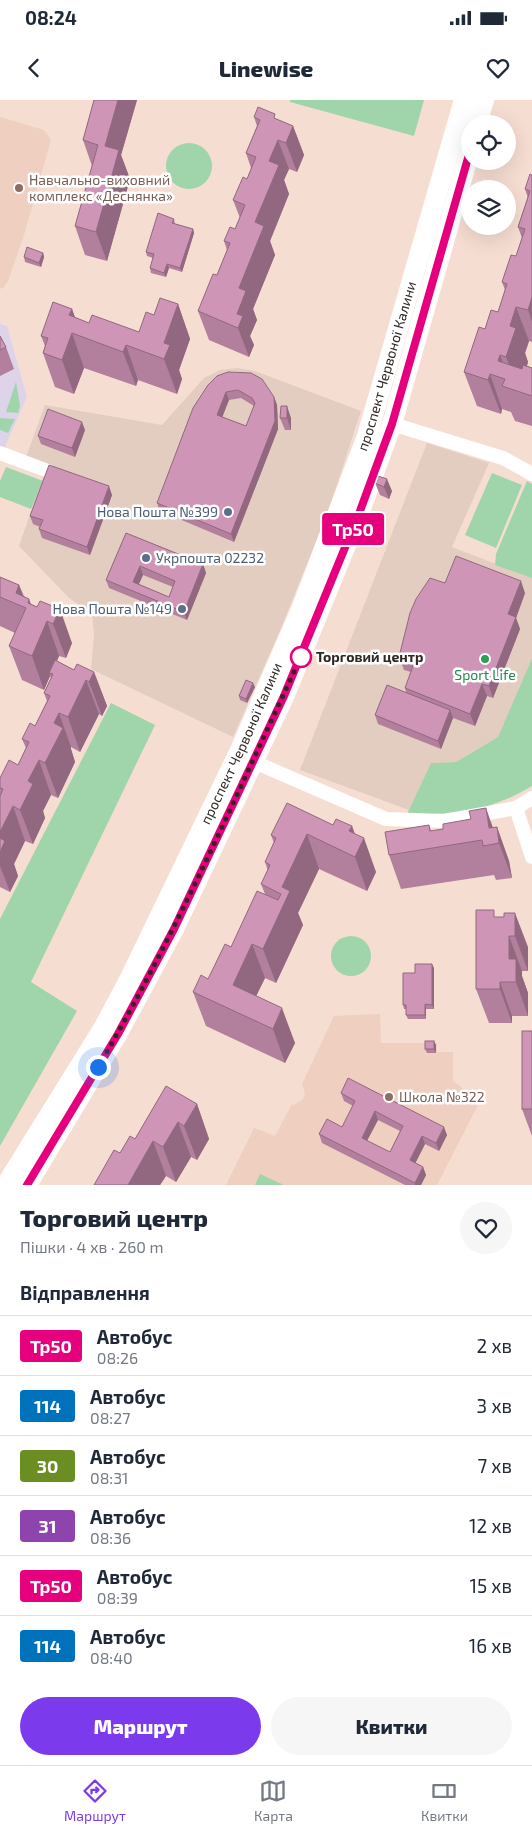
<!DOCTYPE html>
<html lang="uk">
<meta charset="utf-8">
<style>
:root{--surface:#fff;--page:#f6f6f7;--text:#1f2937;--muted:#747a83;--line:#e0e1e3;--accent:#7c3aed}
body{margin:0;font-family:"Exo 2",sans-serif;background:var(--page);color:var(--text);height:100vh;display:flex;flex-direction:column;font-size:19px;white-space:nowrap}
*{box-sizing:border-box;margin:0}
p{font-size:16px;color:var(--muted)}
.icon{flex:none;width:28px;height:28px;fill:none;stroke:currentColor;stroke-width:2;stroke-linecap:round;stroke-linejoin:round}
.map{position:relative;height:1085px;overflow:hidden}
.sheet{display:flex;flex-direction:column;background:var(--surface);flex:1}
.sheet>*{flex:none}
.badge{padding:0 10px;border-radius:4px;font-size:18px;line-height:32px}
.fabs{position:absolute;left:461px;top:15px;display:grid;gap:10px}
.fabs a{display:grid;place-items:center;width:55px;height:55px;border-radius:50%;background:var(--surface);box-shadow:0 5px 20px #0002;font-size:25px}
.you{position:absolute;width:25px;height:25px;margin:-12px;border:4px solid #fff;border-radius:50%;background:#1a73e8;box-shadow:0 0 0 8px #1a73e833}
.map>.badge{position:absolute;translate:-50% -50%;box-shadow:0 0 0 2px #fff}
h2{padding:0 20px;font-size:19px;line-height:45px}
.round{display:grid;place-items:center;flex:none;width:52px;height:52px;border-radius:26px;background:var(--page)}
.headline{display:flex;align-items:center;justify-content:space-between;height:85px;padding:0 20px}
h1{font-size:24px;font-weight:800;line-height:38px}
.cta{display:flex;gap:10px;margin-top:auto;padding:10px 20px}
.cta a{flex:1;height:58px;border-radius:30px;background:var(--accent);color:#fff;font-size:20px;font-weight:800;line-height:58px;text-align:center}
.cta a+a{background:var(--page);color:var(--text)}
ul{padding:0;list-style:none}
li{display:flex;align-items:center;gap:15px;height:60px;padding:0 20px;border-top:1px solid var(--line)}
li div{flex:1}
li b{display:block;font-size:19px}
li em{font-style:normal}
li .badge{min-width:55px;font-weight:700;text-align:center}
.status{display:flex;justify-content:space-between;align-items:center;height:35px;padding:0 25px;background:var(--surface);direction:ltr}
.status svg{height:14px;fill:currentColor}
header{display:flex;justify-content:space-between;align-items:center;height:65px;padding:0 20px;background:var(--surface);font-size:22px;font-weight:800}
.dock{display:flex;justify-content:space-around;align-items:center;height:70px;border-top:1px solid var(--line);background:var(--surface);font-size:14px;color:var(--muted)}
.dock a{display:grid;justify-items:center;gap:2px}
.dock .selected{color:var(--accent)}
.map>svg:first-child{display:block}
</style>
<div class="status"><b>08:24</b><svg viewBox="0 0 49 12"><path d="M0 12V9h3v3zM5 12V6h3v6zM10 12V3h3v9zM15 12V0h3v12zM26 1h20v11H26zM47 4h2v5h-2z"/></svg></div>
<header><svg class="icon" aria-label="back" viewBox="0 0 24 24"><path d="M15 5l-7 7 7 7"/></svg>Linewise<svg class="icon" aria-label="heart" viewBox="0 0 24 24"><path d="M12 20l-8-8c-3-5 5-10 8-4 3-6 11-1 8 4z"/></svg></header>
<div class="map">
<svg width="532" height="1085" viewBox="0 0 532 1085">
<rect width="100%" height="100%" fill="#f6ddd1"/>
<g fill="#e3cdc0">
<path d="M 237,268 L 255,271 L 361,311 L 329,409 L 282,526 L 233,637 L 91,569 L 94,535 L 92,513 L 69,498 L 19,446 L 43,377 L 22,368 L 45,305 L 162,325 L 204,278 L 220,270 Z"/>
<path d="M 427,343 L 489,363 L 452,447 L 532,478 L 532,558 L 498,637 L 456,662 L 431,663 L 409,710 L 300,670 Z"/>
</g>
<g fill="#eecfc0">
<path d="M 0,17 L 44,30 L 51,40 L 24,135 L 8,181 L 4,187 L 0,189 Z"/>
<path d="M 380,914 L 381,943 L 437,943 L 437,952 L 453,952 L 453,981 L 480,1001 L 437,1085 L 226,1085 L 254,1028 L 275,1036 L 292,1004 L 294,1005 L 302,1000 L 305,994 L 302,984 L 334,916 Z"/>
</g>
<path fill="#ddd4e9" d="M 0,224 L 7,226 L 27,297 L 3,351 L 0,350 Z"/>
<g fill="#a0d4ab">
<path d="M 290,0 L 424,0 L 414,36 L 290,2 Z"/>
<circle cx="189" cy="66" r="23"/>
<path d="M 16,282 L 20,306 L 18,313 L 6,312 Z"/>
<path d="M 0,318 L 15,319 L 8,333 L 0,330 Z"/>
<path d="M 6,367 L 43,381 L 31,409 L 0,397 L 0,381 Z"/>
<path d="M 492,373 L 522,385 L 496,448 L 465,435 Z"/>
<path d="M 527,381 L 532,384 L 532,478 L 495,465 L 496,454 Z"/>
<path d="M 532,558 L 532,686 C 490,711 455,715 407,714 L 431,663 L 456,662 L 498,637 Z"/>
<path d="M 111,603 L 155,625 L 31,882 L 77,911 L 0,1046 L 0,819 Z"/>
<circle cx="351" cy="856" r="20"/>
<path d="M 260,1074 L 284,1085 L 255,1085 Z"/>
</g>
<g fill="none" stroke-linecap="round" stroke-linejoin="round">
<g stroke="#fff" stroke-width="14">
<path d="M 392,324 L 503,358 L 532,374"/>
<path d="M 0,353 L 48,371"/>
<path d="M 254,662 L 386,719 L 444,721 L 516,708 L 532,698"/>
<path d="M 516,708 L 532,757"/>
</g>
<g stroke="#fff" stroke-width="20">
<path d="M 477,24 L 484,0"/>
<path id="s1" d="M 6,1085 L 104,927 L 129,880 L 241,648 L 302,507 L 367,336 L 464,0"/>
<path d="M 27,1085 L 118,933 L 174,829 L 284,597 L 360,411 L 392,324 L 470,51"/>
</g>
</g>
<g fill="#b2809d" fill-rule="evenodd">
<path d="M 94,0 L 137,0 L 121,55 L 130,79 L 107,161 L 85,155 L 75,126 L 92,66 L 83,40 Z"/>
<path d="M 254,17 L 278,20 L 293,26 L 304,55 L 297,72 L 289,69 L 284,80 L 289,94 L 270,141 L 275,155 L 253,209 L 257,220 L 250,236 L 254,245 L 249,257 L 209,240 L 198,211 L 217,175 L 227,150 L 224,141 L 235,129 L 240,118 L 233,100 L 247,79 L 251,68 L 246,53 L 257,26 Z"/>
<path d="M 532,75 L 532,242 L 529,241 L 525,253 L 528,262 L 527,266 L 532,268 L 532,326 L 515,321 L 511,312 L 502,309 L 501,314 L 477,306 L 464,272 L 485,229 L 498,212 L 505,190 L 502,182 L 516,156 L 522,138 L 518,127 L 528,98 L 525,89 Z"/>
<path d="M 174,119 L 175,124 L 193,129 L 194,133 L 182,172 L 169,168 L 166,177 L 151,173 L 150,168 L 153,158 L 147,156 L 146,152 Z"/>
<path d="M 43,153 L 44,157 L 41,167 L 25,162 L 24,157 Z"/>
<path d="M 178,204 L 190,239 L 179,270 L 182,279 L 177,294 L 138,280 L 136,286 L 84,268 L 74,294 L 55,287 L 43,253 L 45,246 L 41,236 L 72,209 L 75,218 L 89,223 L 139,232 L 154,215 Z"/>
<path d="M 0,236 L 6,247 L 14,269 L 0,276 Z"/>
<path d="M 208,285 L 274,297 L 277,305 L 278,329 L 234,442 L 160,411 L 157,403 ZM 241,298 L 254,306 L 246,326 L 222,317 L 229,300 Z"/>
<path d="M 280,318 L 291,318 L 291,330 L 285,330 Z"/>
<path d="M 85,330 L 75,357 L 41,344 L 38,336 Z"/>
<path d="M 378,376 L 392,391 L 389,399 L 380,395 L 375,383 Z"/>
<path d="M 112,395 L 90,455 L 42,438 L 39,429 L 40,427 L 33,424 L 30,416 Z"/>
<path d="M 126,433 L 203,464 L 206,473 L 187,520 L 109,488 L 106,480 ZM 143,475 L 173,487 L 169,497 L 139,484 Z"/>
<path d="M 0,477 L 19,485 L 24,496 L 31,504 L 37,507 L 72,543 L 66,558 L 59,556 L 57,561 L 74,570 L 94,572 L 107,606 L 102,616 L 99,614 L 80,652 L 71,647 L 71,649 L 75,662 L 58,698 L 51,695 L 43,711 L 45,718 L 33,744 L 25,741 L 14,764 L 18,776 L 10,792 L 0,787 L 0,678 L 18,665 L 26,648 L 22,639 L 35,626 L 47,601 L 44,593 L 51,578 L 50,576 L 44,590 L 22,580 L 9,546 L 15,533 L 0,526 Z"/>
<path d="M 445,483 L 525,493 L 516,518 L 520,529 L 493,598 L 487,596 L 475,626 L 453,618 L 441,649 L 378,624 L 375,615 L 406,592 L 405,588 L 411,572 L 404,570 L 399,557 Z"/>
<path d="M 255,587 L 247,603 L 240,600 L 239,596 Z"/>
<path d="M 333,725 L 352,726 L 355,734 L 376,772 L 367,791 L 319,769 L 298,813 L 303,825 L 276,883 L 265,878 L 256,896 L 295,943 L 285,963 L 206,926 L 193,892 L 208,879 L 231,847 L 265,794 L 261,784 L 268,771 L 265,762 L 274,743 L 271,735 Z"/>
<path d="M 429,725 L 431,731 L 497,727 L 509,761 L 512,778 L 496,780 L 494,775 L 401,789 L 389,755 Z"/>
<path d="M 497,817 L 528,847 L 528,871 L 522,871 L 522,876 L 528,893 L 528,916 L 512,916 L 512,923 L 489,923 L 476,889 Z"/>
<path d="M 434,868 L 434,909 L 426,909 L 426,919 L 408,919 L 406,915 L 406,909 L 404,909 L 403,905 L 415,873 Z"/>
<path d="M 532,931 L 532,1036 L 522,1009 Z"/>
<path d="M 436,945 L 436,953 L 427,953 L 425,949 Z"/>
<path d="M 341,993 L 447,1035 L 439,1051 L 425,1044 L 415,1063 L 423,1067 L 426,1075 L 421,1085 L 405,1085 L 322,1043 L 319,1034 L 342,1027 L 353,1006 L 344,1001 ZM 378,1020 L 400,1031 L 390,1052 L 367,1041 Z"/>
<path d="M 197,1004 L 209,1039 L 197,1060 L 191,1057 L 176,1082 L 166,1076 L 160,1085 L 94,1085 L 120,1053 L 135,1039 Z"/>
</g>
<g fill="#91687f">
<path d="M 118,0 L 137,0 L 121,55 L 130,79 L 107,161 L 96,132 L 105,46 Z"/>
<path d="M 293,26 L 304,55 L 297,72 L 286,43 Z"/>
<path d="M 278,40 L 289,69 L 284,80 L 289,94 L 270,141 L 275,155 L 253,209 L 257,220 L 250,236 L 254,245 L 249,257 L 238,228 L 237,214 L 239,188 L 269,61 Z"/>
<path d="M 193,129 L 194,133 L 182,172 L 180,168 Z"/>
<path d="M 43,153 L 44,157 L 41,167 L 39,163 Z"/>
<path d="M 167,164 L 169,168 L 166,177 L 164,173 Z"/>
<path d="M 532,197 L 532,222 L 528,210 Z"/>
<path d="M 178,204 L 190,239 L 179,270 L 182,279 L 177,294 L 164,259 L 164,243 Z"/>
<path d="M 516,207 L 529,241 L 525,253 L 528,262 L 519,291 L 506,257 L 510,226 Z"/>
<path d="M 72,209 L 82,237 L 69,215 Z"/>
<path d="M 72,233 L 84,268 L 74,294 L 62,260 Z"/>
<path d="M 126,245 L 138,280 L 136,286 L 123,252 Z"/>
<path d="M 500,255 L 513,289 L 498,261 Z"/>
<path d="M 490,274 L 502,309 L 501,314 L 488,280 Z"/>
<path d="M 226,292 L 229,300 L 220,323 L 217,315 Z"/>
<path d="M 274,297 L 277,305 L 278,329 L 234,442 L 231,434 Z"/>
<path d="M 287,306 L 291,318 L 291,330 L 287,318 Z"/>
<path d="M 82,322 L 85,330 L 75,357 L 72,348 Z"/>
<path d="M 387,379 L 392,391 L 389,399 L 384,387 Z"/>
<path d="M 109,386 L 112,395 L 90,455 L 87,447 Z"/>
<path d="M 203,464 L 206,473 L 187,520 L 184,512 Z"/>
<path d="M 140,466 L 143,475 L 136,490 L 133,482 Z"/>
<path d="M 521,481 L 525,493 L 516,518 L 520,529 L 493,598 L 489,586 L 508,514 Z"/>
<path d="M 19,485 L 32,520 L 16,493 Z"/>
<path d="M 29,499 L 42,533 L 47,521 L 59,556 L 51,574 L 49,573 L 50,576 L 44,590 L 32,556 L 28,503 Z"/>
<path d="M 60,509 L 72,543 L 66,558 L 53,524 Z"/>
<path d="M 94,572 L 107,606 L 102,616 L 89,582 Z"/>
<path d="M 86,580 L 99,614 L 80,652 L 68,617 Z"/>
<path d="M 253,583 L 255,587 L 247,603 L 246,599 Z"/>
<path d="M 482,584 L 487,596 L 475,626 L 470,614 Z"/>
<path d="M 450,610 L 453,618 L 441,649 L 438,641 Z"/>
<path d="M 59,613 L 71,647 L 71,649 L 75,662 L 58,698 L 45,663 L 54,623 Z"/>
<path d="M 39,660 L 51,695 L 43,711 L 45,718 L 33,744 L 20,710 L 28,681 Z"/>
<path d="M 13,706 L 25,741 L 14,764 L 18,776 L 10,792 L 0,766 L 0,732 Z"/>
<path d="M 486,708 L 498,742 L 489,728 Z"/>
<path d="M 352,726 L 359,747 L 364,738 L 376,772 L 367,791 L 355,757 L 349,731 Z"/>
<path d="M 497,727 L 509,761 L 512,778 L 499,743 Z"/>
<path d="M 307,734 L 319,769 L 298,813 L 303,825 L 276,883 L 263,849 L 286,799 L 282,787 Z"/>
<path d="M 515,813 L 528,847 L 528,871 L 515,836 Z"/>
<path d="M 509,836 L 522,871 L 522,876 L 528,893 L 528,916 L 516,882 L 509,859 Z"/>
<path d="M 252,844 L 265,878 L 246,917 L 233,885 Z"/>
<path d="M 432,864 L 434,868 L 434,909 L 432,905 Z"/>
<path d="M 500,882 L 512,916 L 512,923 L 500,889 Z"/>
<path d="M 425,904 L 426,909 L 426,919 L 425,915 Z"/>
<path d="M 282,908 L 295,943 L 285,963 L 273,929 Z"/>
<path d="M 434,941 L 436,945 L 436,953 L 434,949 Z"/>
<path d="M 197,1004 L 209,1039 L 197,1060 L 184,1026 Z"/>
<path d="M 375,1011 L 378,1020 L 364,1046 L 362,1038 Z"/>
<path d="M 178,1022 L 191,1057 L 176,1082 L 163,1047 Z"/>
<path d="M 444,1027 L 447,1035 L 439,1051 L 436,1043 Z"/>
<path d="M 422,1036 L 425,1044 L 413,1068 L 410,1060 Z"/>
<path d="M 153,1041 L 166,1076 L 160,1085 L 128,1085 Z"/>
<path d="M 423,1067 L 426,1075 L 421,1085 L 415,1085 L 415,1083 Z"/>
</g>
<g fill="#cf95b6" stroke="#91687f" fill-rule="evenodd">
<path d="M 94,0 L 118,0 L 105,46 L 119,50 L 96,132 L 75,126 L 98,45 L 83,40 Z"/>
<path d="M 258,7 L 275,14 L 274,18 L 293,26 L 286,43 L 278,40 L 269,61 L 279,65 L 255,122 L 264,126 L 239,188 L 246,191 L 237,214 L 243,216 L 238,228 L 198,211 L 213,174 L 217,175 L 230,143 L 224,141 L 230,127 L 235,129 L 245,105 L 233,100 L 243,77 L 247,79 L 256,57 L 246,53 L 260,20 L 254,17 Z"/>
<path d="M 530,74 L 532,75 L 532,197 L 528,210 L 516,207 L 510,226 L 516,228 L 506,257 L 500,255 L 498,261 L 522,269 L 523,265 L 532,268 L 532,296 L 502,286 L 505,279 L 490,274 L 488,280 L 464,272 L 479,227 L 485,229 L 491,210 L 498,212 L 507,184 L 502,182 L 511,155 L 516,156 L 525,129 L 518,127 L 530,91 L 525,89 Z"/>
<path d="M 158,113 L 174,119 L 172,123 L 193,129 L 180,168 L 167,164 L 164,173 L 150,168 L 154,154 L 146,152 Z"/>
<path d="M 27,147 L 43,153 L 39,163 L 24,157 Z"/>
<path d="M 160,198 L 178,204 L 164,243 L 170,245 L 164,259 L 126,245 L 123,252 L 72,233 L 62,260 L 43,253 L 48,238 L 41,236 L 53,202 L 72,209 L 69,215 L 89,223 L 92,215 L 139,232 L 146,212 L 154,215 Z"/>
<path d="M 0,236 L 6,247 L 0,250 Z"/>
<path d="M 228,272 L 251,273 L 262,279 L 274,297 L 275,321 L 231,434 L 157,403 L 193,308 L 208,285 L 217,276 ZM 238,290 L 252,298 L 255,303 L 246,326 L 217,315 L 226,292 Z"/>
<path d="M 281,306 L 287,306 L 287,318 L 280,318 Z"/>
<path d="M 48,309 L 82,322 L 72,348 L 38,336 Z"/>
<path d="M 49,365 L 109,386 L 87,447 L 39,429 L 43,420 L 30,416 Z"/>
<path d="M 378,376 L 387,379 L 384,387 L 375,383 Z"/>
<path d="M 126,433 L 203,464 L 184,512 L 106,480 ZM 140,466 L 175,481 L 169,497 L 133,482 Z"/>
<path d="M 456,456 L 521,481 L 508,514 L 516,517 L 489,586 L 482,584 L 470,614 L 405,588 L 414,563 L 399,557 L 410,513 L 416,499 L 430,478 L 445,483 Z"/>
<path d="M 0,477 L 19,485 L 16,493 L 29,499 L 28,503 L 37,507 L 40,501 L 60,509 L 53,524 L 47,521 L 32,556 L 9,546 L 26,508 L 0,497 Z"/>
<path d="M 55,560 L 74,570 L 77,564 L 94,572 L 89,582 L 86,580 L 68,617 L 59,613 L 54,623 L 63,628 L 45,663 L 39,660 L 28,681 L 33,684 L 20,710 L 13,706 L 0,732 L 0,696 L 3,689 L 0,688 L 0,678 L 9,660 L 18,665 L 29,642 L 22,639 L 30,623 L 35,626 L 50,596 L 44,593 L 53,574 L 49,573 Z"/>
<path d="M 246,580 L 253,583 L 246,599 L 239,596 Z"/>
<path d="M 387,585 L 450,610 L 438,641 L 375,615 Z"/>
<path d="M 287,703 L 333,725 L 336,719 L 352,726 L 349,731 L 364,738 L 355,757 L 307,734 L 282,787 L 290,791 L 263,849 L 252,844 L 233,885 L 282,908 L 273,929 L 193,892 L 201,875 L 208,879 L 225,844 L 231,847 L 257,791 L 278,800 L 281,794 L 261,784 L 270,765 L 265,762 L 276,738 L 271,735 Z"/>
<path d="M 486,708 L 489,728 L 497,727 L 499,743 L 483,746 L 482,740 L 389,755 L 385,732 L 429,725 L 430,731 L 443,729 L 443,724 L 471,719 L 469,711 Z"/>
<path d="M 0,738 L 5,741 L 0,752 Z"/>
<path d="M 476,810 L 494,810 L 494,817 L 504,817 L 504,813 L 515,813 L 515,836 L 509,836 L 509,859 L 516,859 L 516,882 L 500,882 L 500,889 L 476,889 Z"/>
<path d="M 415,864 L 432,864 L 432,905 L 425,904 L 425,915 L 406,915 L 406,905 L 403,905 L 403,873 L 415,873 Z"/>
<rect x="522" y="931" width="10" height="78"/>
<rect x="425" y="941" width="9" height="8"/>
<path d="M 348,978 L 444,1027 L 436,1043 L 422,1036 L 410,1060 L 423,1067 L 415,1083 L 319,1034 L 327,1019 L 342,1027 L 355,1001 L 341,993 ZM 375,1011 L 403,1026 L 390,1052 L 362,1038 Z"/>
<path d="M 166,986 L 197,1004 L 184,1026 L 178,1022 L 163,1047 L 153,1041 L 128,1085 L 94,1085 L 114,1050 L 120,1053 L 130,1036 L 135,1039 Z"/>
</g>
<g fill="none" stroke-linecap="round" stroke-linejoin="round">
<defs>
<path id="line" d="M 27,1085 L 118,934 L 174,829 L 284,596 L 360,411 L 392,324 L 470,51"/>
</defs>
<use href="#line" stroke="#fff" stroke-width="11"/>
<use href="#line" stroke="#e6007e" stroke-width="8"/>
<path stroke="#302722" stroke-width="5" stroke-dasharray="0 9" d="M 98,967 C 176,835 236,695 301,557"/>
</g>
<g fill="#8d6e63" stroke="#fff" stroke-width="2">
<circle cx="19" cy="88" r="5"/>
<circle cx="389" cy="997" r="5"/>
</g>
<g fill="#5c6f8a" stroke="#fff" stroke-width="2">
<circle cx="228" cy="412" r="5"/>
<circle cx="146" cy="458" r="5"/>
<circle cx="182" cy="509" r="5"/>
</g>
<circle fill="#fff" stroke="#e6007e" stroke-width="2.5" cx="301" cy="557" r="10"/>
<circle fill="#2e9e5b" stroke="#fff" stroke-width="2" cx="485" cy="559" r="5"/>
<g text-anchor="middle" stroke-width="5" stroke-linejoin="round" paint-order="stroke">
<g font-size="14" fill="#785e54" stroke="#fff" text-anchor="start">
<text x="29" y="85">Навчально-виховний<tspan x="29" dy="16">комплекс «Деснянка»</tspan></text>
<text x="399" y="1002">Школа №322</text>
</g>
<g font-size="14" fill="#302722" stroke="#fff">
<text dy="5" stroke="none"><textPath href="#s1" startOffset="906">проспект Червоної Калини</textPath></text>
<text dy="5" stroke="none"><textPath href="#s1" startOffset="501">проспект Червоної Калини</textPath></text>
</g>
<g font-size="14" fill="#4e5e75" stroke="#fff" text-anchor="end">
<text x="218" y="417">Нова Пошта №399</text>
<text x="156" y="463" text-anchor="start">Укрпошта 02232</text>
<text x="172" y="514">Нова Пошта №149</text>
</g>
<g font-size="14" font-weight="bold" fill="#302722" stroke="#fff" text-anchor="start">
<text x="316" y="562">Торговий центр</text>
</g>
<g font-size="14" fill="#27864d" stroke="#fff">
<text x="485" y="580">Sport Life</text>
</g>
</g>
</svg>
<div class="fabs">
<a><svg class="icon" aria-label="locate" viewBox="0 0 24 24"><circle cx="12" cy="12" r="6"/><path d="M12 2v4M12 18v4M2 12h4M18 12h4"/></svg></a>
<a><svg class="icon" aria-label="layers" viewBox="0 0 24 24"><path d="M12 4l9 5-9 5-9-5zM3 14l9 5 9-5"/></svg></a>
</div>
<div class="you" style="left:98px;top:967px"></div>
<b class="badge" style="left:353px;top:429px;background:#e6007e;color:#fff">Тр50</b>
</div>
<section class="sheet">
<div class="headline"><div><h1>Торговий центр</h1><p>Пішки · 4 хв · 260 m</p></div><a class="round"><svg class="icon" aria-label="heart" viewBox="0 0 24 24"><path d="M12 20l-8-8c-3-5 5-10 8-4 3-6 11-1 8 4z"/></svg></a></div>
<h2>Відправлення</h2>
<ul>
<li><span class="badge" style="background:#e6007e;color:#fff">Тр50</span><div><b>Автобус</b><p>08:26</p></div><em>2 хв</em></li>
<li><span class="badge" style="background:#0072bc;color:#fff">114</span><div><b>Автобус</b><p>08:27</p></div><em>3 хв</em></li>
<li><span class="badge" style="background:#6b8e23;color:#fff">30</span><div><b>Автобус</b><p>08:31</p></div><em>7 хв</em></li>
<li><span class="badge" style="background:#8e44ad;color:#fff">31</span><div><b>Автобус</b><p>08:36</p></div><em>12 хв</em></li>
<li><span class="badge" style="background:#e6007e;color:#fff">Тр50</span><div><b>Автобус</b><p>08:39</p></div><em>15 хв</em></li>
<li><span class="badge" style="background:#0072bc;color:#fff">114</span><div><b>Автобус</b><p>08:40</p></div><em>16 хв</em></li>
</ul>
<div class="cta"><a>Маршрут</a><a>Квитки</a></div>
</section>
<nav class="dock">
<a class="selected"><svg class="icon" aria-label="directions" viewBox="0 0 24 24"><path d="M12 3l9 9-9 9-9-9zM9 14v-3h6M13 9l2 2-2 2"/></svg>Маршрут</a>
<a><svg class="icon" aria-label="map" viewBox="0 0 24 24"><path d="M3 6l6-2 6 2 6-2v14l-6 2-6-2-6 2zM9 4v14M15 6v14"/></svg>Карта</a>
<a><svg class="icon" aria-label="tickets" viewBox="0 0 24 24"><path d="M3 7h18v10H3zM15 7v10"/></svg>Квитки</a>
</nav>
